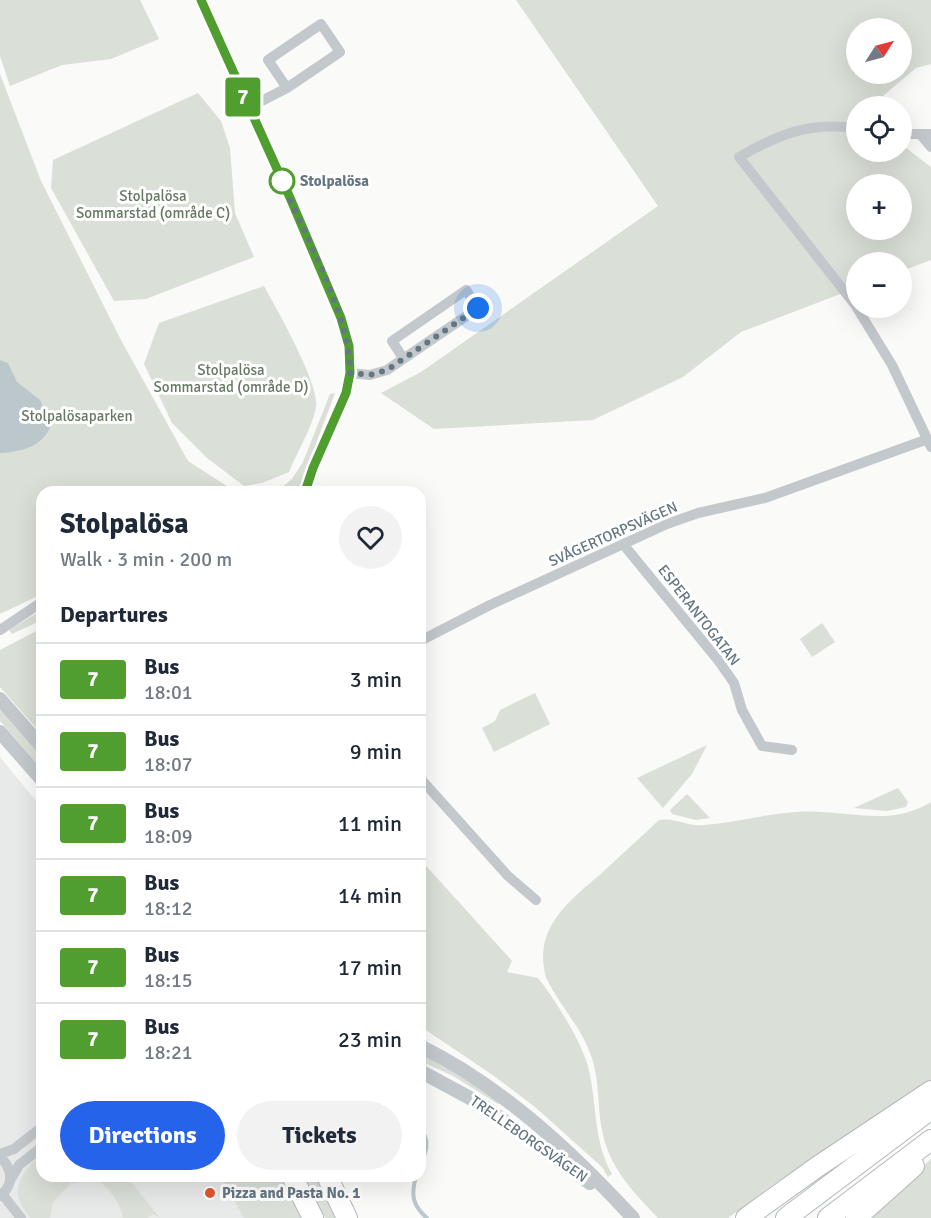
<!DOCTYPE html>
<meta charset="utf-8">
<style>
:root{--surface:#fff;--page:#f2f2f3;--text:#1f2937;--muted:#747a83;--line:#e0e1e3;--accent:#2563eb}
body{margin:0;font-family:Signika,sans-serif;background:var(--page);color:var(--text);height:100vh;display:flex;flex-direction:column;font-size:22px;white-space:nowrap}
*{box-sizing:border-box;margin:0}
p{font-size:20px;color:var(--muted)}
.icon{flex:none;width:33px;height:33px;fill:none;stroke:currentColor;stroke-width:2;stroke-linecap:round;stroke-linejoin:round}
.map{position:relative;flex:1;overflow:hidden}
.panel{position:absolute;left:36px;top:486px;width:390px;height:696px;display:flex;flex-direction:column;background:var(--surface);border-radius:18px;box-shadow:0 6px 24px #0002}
.panel>*{flex:none}
.badge{padding:0 12px;border-radius:4px;font-size:21px;line-height:39px}
.needle{width:39px;rotate:54deg}
.tools{position:absolute;left:846px;top:18px;display:grid;gap:12px}
.tools a{display:grid;place-items:center;width:66px;height:66px;border-radius:50%;background:var(--surface);box-shadow:0 6px 24px #0002;font-size:30px}
.you{position:absolute;width:30px;height:30px;margin:-15px;border:4px solid #fff;border-radius:50%;background:#1a73e8;box-shadow:0 0 0 9px #1a73e833}
.map>.badge{position:absolute;translate:-50% -50%;box-shadow:0 0 0 3px #fff}
h2{padding:0 24px;font-size:22px;line-height:54px}
.round{display:grid;place-items:center;flex:none;width:63px;height:63px;border-radius:32px;background:var(--page)}
.head{display:flex;align-items:center;justify-content:space-between;height:102px;padding:0 24px}
h1{font-size:28px;font-weight:700;line-height:45px}
.cta{display:flex;gap:12px;margin-top:auto;padding:12px 24px}
.cta a{flex:1;height:69px;border-radius:36px;background:var(--accent);color:#fff;font-size:24px;font-weight:700;line-height:69px;text-align:center}
.cta a+a{background:var(--page);color:var(--text)}
ul{padding:0;list-style:none}
li{display:flex;align-items:center;gap:18px;height:72px;padding:0 24px;border-top:2px solid var(--line)}
li div{flex:1}
li b{display:block;font-size:22px}
li em{font-style:normal}
li .badge{min-width:66px;font-weight:700;text-align:center}
.map>svg:first-child{display:block}
</style>
<div class="map">
<svg width="931" height="1218" viewBox="0 0 931 1218">
<rect width="100%" height="100%" fill="#fafaf8"/>
<path fill="#e8e9e9" d="M 0,757 L 42,808 L 42,1176 L 275,1176 L 293,1218 L 0,1218 Z"/>
<g fill="#dadfd7" fill-rule="evenodd">
<path d="M 0,0 L 140,0 L 159,39 L 111,59 L 62,65 L 10,86 L 0,56 Z"/>
<path d="M 516,0 L 931,0 L 931,64 L 916,68 L 871,106 L 856,106 L 856,152 L 902,152 L 902,145 L 931,167 L 931,260 L 902,271 L 902,262 L 856,262 L 856,288 L 741,332 L 683,377 L 593,420 L 434,429 L 381,393 L 421,372 L 658,206 ZM 856,28 L 902,28 L 902,74 L 856,74 ZM 856,184 L 902,184 L 902,230 L 856,230 Z"/>
<path d="M 0,74 L 41,181 L 122,342 L 188,461 L 236,492 L 42,492 L 42,594 L 0,614 Z"/>
<path d="M 198,93 L 221,121 L 230,148 L 235,213 L 254,257 L 146,299 L 114,301 L 51,188 L 53,160 Z"/>
<path d="M 264,286 C 276,308 321,386 316,408 C 311,430 297,452 289,472 L 262,483 L 244,486 L 207,458 L 172,423 L 144,364 L 159,323 Z"/>
<path d="M 335,393 L 298,492 L 276,492 L 292,479 L 303,462 L 330,394 Z"/>
<path d="M 42,610 L 42,620 L 12,634 L 9,630 Z"/>
<path d="M 822,623 L 835,642 L 812,657 L 800,639 Z"/>
<path d="M 42,628 L 42,735 L 0,687 L 0,650 Z"/>
<path d="M 535,693 L 550,724 L 494,752 L 482,728 L 495,721 L 500,710 Z"/>
<path d="M 0,710 L 42,757 L 42,769 L 0,721 Z"/>
<path d="M 707,745 L 692,774 L 663,808 L 637,778 Z"/>
<path d="M 898,788 L 908,802 L 906,807 L 887,811 L 854,808 Z"/>
<path d="M 687,794 L 710,818 L 696,820 L 672,814 L 670,810 Z"/>
<path d="M 931,802 L 931,1083 L 774,1184 L 728,1218 L 658,1218 C 634,1193 608,1166 602,1130 C 597,1105 600,1077 590,1053 C 580,1025 558,1004 546,977 C 532,927 571,900 604,871 C 622,854 641,837 659,820 C 674,817 689,827 704,825 C 735,823 765,814 796,812 C 843,808 888,829 931,802 Z"/>
<path d="M 420,859 L 512,961 L 507,972 L 538,978 C 556,1001 585,1046 590,1075 C 597,1110 594,1142 612,1174 L 608,1177 L 602,1167 L 535,1107 L 494,1076 L 420,1026 L 420,969 L 426,957 L 420,949 Z"/>
<path d="M 420,1052 L 500,1101 L 498,1104 L 453,1076 L 420,1061 Z"/>
<path d="M 42,1154 L 42,1176 L 126,1176 L 160,1218 L 153,1214 L 147,1218 L 123,1218 C 121,1202 103,1178 87,1176 L 74,1184 L 72,1182 L 53,1202 L 50,1218 L 30,1218 C 27,1213 22,1207 20,1201 C 12,1184 28,1166 42,1154 Z"/>
<path d="M 931,1159 L 931,1218 L 867,1218 Z"/>
<path d="M 221,1176 L 284,1176 L 305,1218 L 244,1218 Z"/>
<path d="M 304,1176 L 318,1176 L 338,1218 L 325,1218 Z"/>
</g>
<path fill="#bbc7cb" d="M 0,360 L 8,363 L 17,382 L 40,400 L 51,426 C 41,447 25,450 4,453 L 0,453 Z"/>
<g fill="none" stroke-linecap="round" stroke-linejoin="round">
<g stroke="#bbc7cb" stroke-width="4">
<path d="M 420,1128 C 431,1141 426,1152 420,1166"/>
<path d="M 416,1176 C 411,1195 412,1205 427,1218"/>
</g>
<defs>
<g id="motorway">
<path d="M 292,1176 L 313,1218"/>
<path d="M 327,1176 L 347,1218"/>
<path d="M 746,1218 L 817,1167 L 931,1091"/>
<path d="M 786,1218 L 931,1109"/>
<path d="M 828,1218 L 931,1140"/>
<path d="M 856,1218 L 914,1166"/>
</g>
</defs>
<use href="#motorway" stroke="#b4b9bd" stroke-width="22"/>
<g stroke="#c3c8cc" stroke-width="10">
<path d="M 201,0 L 291,200 L 341,318 L 349,346 L 350,373 L 346,393 L 313,468 L 305,492"/>
<path d="M 248,108 L 287,88 L 340,52 L 321,24 L 268,60 L 287,88"/>
<path d="M 856,128 C 809,122 779,134 739,157 L 856,306"/>
<path d="M 902,134 L 931,134"/>
<path d="M 921,135 L 931,147"/>
<path d="M 857,308 L 892,365 L 931,447"/>
<path d="M 350,373 L 370,375 L 387,370 L 478,308 L 466,290 L 392,341 L 403,358"/>
<path d="M 623,544 L 718,660 L 734,683 L 742,710 L 762,746 L 792,750"/>
<path d="M 0,630 L 42,602"/>
<path d="M 420,641 L 490,605 L 667,524 L 698,513 L 765,498 L 928,439"/>
<path d="M 420,778 L 508,876 L 536,900"/>
<path d="M 0,1154 L 14,1149 L 42,1127"/>
<path d="M 0,1157 C 13,1169 14,1185 0,1196"/>
<path d="M 11,1179 L 19,1165 L 42,1147"/>
<path d="M 3,1195 L 21,1218"/>
</g>
<g stroke="#c3c8cc" stroke-width="14">
<path d="M 0,699 L 42,747"/>
<path d="M 0,732 L 42,780"/>
<path d="M 420,1046 C 503,1087 571,1151 633,1218"/>
<path d="M 420,1071 L 481,1104 L 590,1183"/>
</g>
<use href="#motorway" stroke="#fff" stroke-width="20"/>
</g>
<g fill="none" stroke-linecap="round" stroke-linejoin="round">
<defs>
<path id="line" d="M 201,0 L 291,200 L 341,318 L 349,346 L 350,373 L 346,393 L 313,468 L 305,492"/>
</defs>
<use href="#line" stroke="#fff" stroke-width="14"/>
<use href="#line" stroke="#509e2f" stroke-width="9"/>
<path stroke="#657683" stroke-width="6" stroke-dasharray="0 10.8" d="M 282,181 C 304,234 351,317 350,373 L 370,375 L 387,370 L 478,308"/>
</g>
<circle fill="#fff" stroke="#509e2f" stroke-width="3" cx="282" cy="181" r="12"/>
<circle fill="#e4572e" stroke="#fff" stroke-width="2" cx="210" cy="1193" r="6"/>
<g text-anchor="middle" stroke-width="6" stroke-linejoin="round" paint-order="stroke">
<g font-size="15" font-weight="bold" fill="#657683" stroke="#fff" text-anchor="start">
<text x="300" y="186">Stolpalösa</text>
</g>
<g font-size="15" fill="#687a64" stroke="#fff">
<text x="153" y="201">Stolpalösa<tspan x="153" dy="17">Sommarstad (område C)</tspan></text>
<text x="231" y="375">Stolpalösa<tspan x="231" dy="17">Sommarstad (område D)</tspan></text>
<text x="77" y="421">Stolpalösaparken</text>
</g>
<g font-size="15" fill="#657683" stroke="#fff">
<text transform="translate(613 534) rotate(-24)" y="5">SVÅGERTORPSVÄGEN</text>
<text transform="translate(699 615) rotate(52)" y="5">ESPERANTOGATAN</text>
<text transform="translate(529 1139) rotate(35)" y="5">TRELLEBORGSVÄGEN</text>
</g>
<g font-size="15" font-weight="bold" fill="#657683" stroke="#fff" text-anchor="start">
<text x="222" y="1198">Pizza and Pasta No. 1</text>
</g>
</g>
</svg>
<div class="tools">
<a><svg class="needle" viewBox="-14 -14 28 28"><path d="M0-13l5 13h-10z" fill="#e53935"/><path d="M0 13l5-13h-10z" fill="#747a83"/></svg></a>
<a><svg class="icon" aria-label="locate" viewBox="0 0 24 24"><circle cx="12" cy="12" r="6"/><path d="M12 2v4M12 18v4M2 12h4M18 12h4"/></svg></a>
<a>+</a>
<a>−</a>
</div>
<div class="you" style="left:478px;top:308px"></div>
<b class="badge" style="left:243px;top:97px;background:#509e2f;color:#fff">7</b>
<section class="panel">
<div class="head"><div><h1>Stolpalösa</h1><p>Walk · 3 min · 200 m</p></div><a class="round"><svg class="icon" aria-label="heart" viewBox="0 0 24 24"><path d="M12 20l-8-8c-3-5 5-10 8-4 3-6 11-1 8 4z"/></svg></a></div>
<h2>Departures</h2>
<ul>
<li><span class="badge" style="background:#509e2f;color:#fff">7</span><div><b>Bus</b><p>18:01</p></div><em>3 min</em></li>
<li><span class="badge" style="background:#509e2f;color:#fff">7</span><div><b>Bus</b><p>18:07</p></div><em>9 min</em></li>
<li><span class="badge" style="background:#509e2f;color:#fff">7</span><div><b>Bus</b><p>18:09</p></div><em>11 min</em></li>
<li><span class="badge" style="background:#509e2f;color:#fff">7</span><div><b>Bus</b><p>18:12</p></div><em>14 min</em></li>
<li><span class="badge" style="background:#509e2f;color:#fff">7</span><div><b>Bus</b><p>18:15</p></div><em>17 min</em></li>
<li><span class="badge" style="background:#509e2f;color:#fff">7</span><div><b>Bus</b><p>18:21</p></div><em>23 min</em></li>
</ul>
<div class="cta"><a>Directions</a><a>Tickets</a></div>
</section>
</div>
